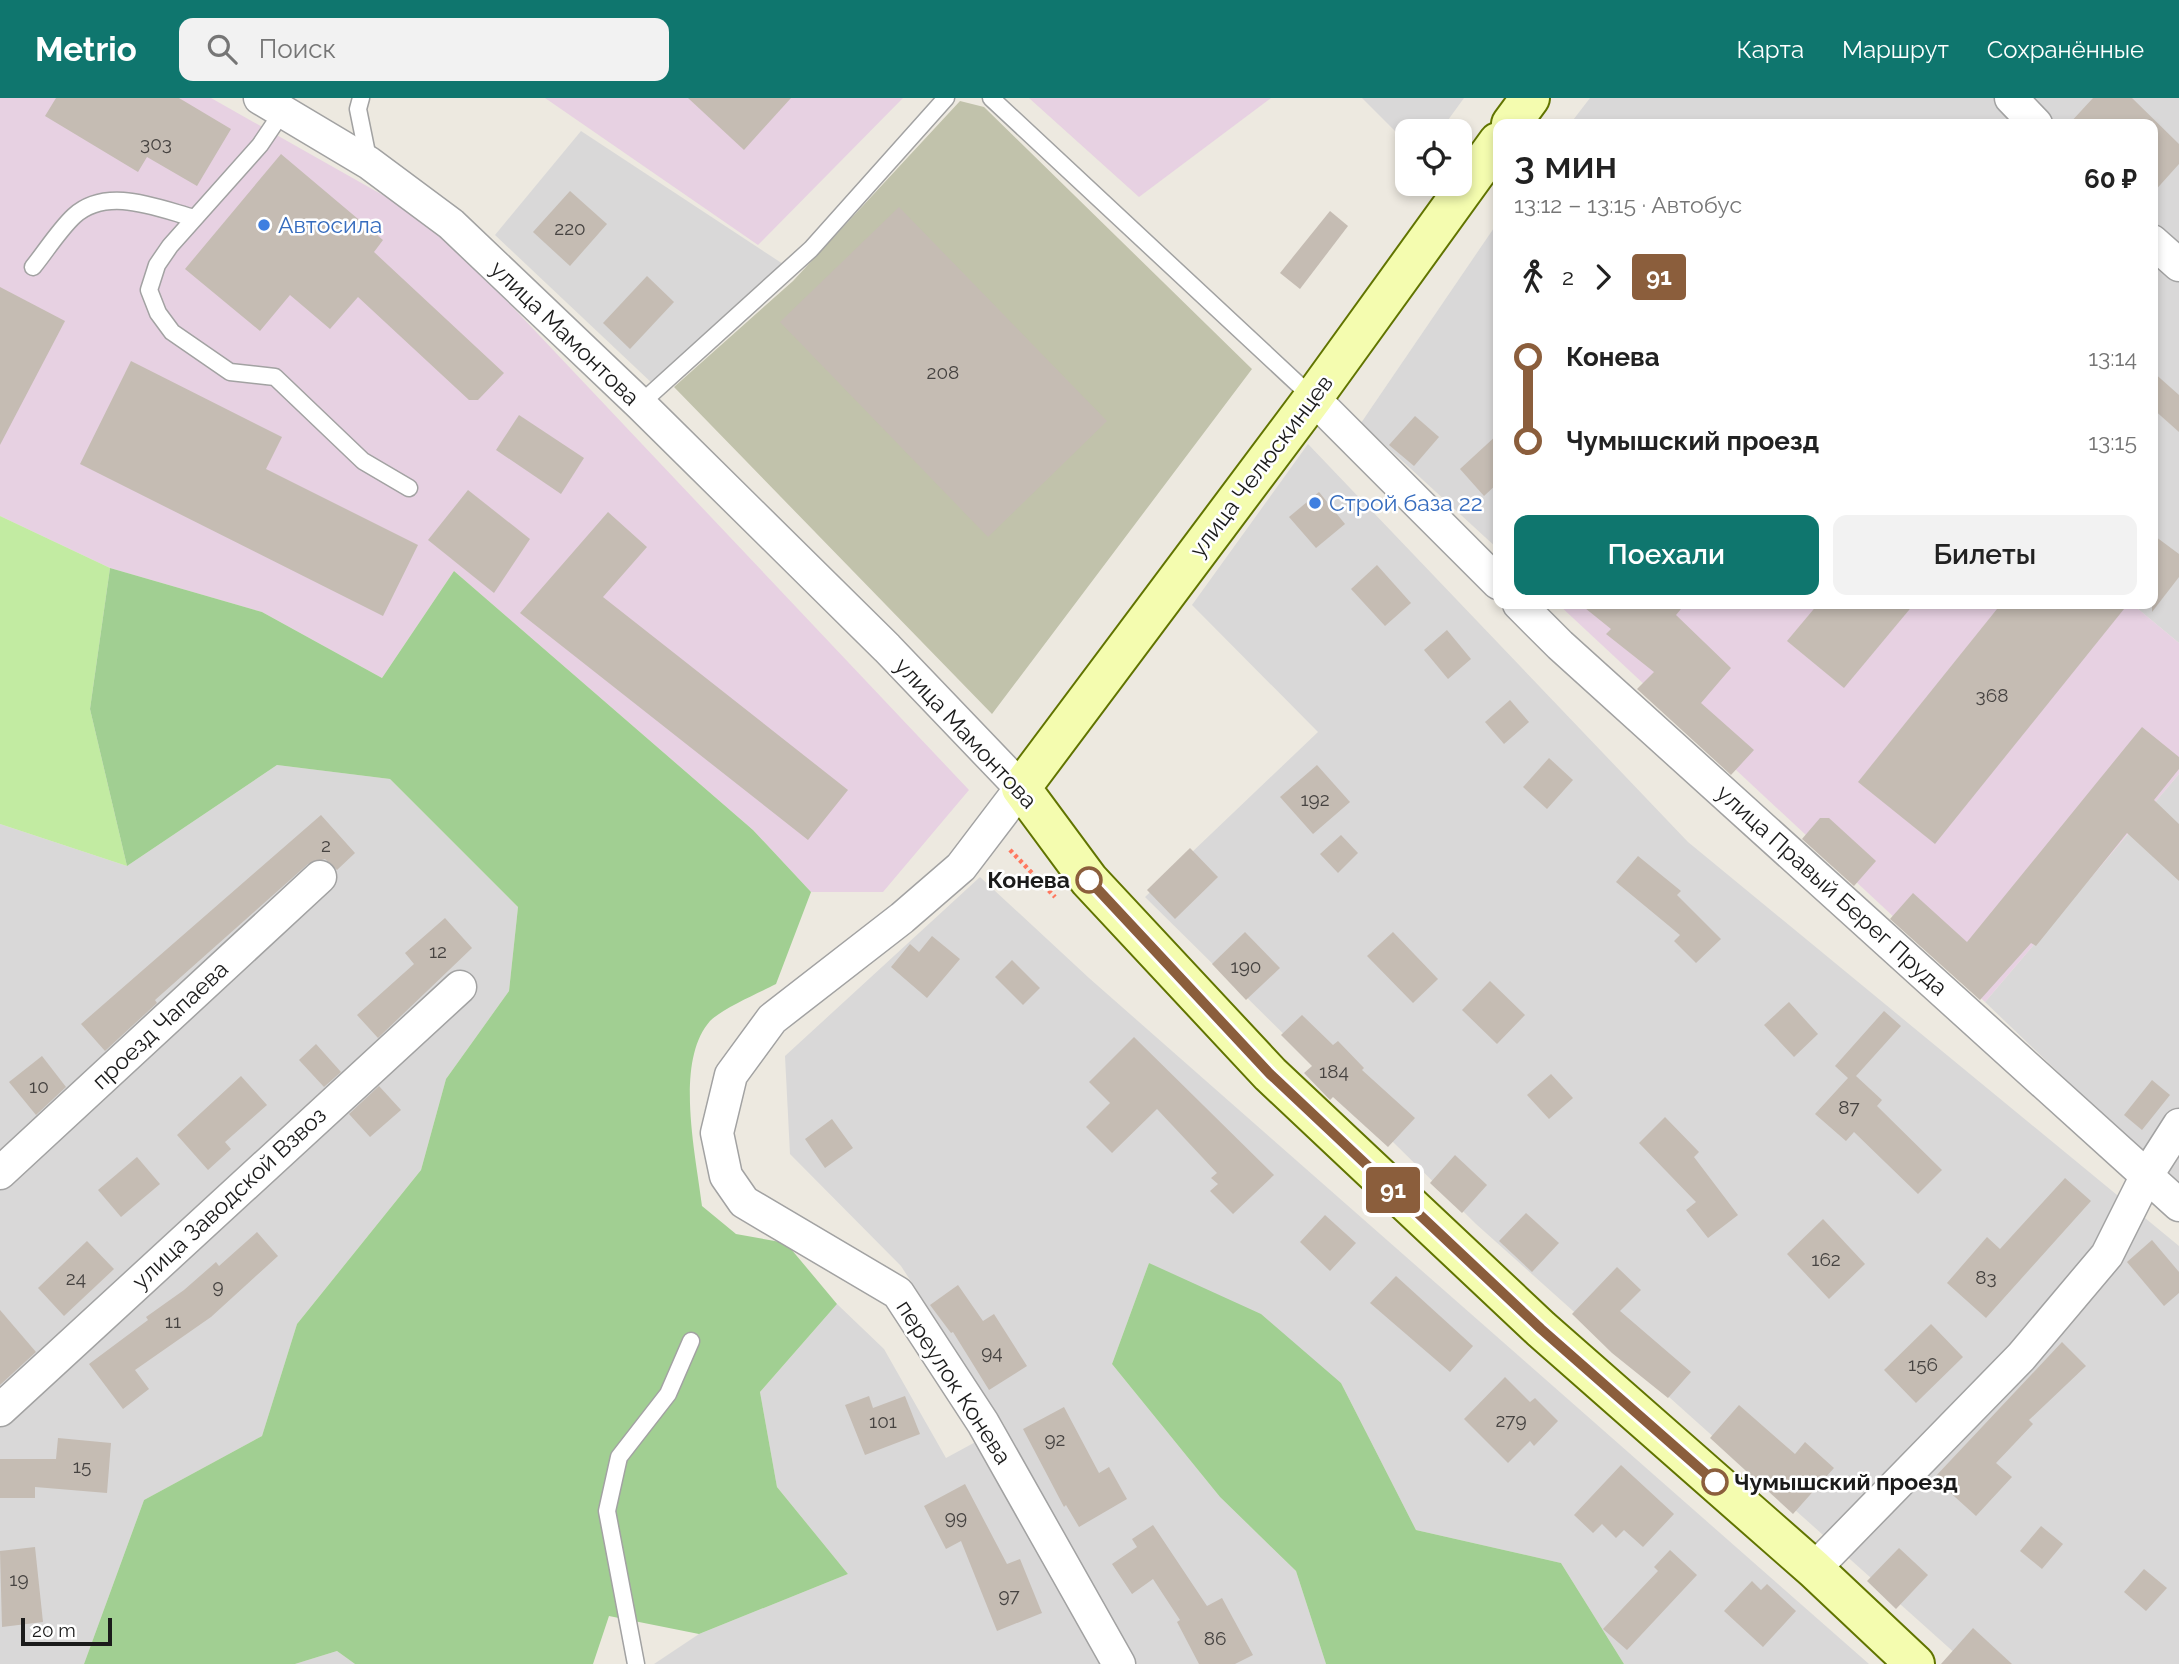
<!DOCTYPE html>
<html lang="ru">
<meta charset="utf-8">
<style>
:root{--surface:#fff;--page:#f2f2f2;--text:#222;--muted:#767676;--accent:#0f766e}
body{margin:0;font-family:Raleway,sans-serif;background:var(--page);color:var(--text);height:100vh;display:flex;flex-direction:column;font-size:26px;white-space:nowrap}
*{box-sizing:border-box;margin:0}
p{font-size:23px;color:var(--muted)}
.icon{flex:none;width:38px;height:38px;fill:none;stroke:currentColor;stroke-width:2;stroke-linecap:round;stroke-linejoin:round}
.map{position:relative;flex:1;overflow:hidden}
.details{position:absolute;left:1493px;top:21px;width:665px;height:490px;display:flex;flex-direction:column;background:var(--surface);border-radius:14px;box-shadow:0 4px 10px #0003}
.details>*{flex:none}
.badge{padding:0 14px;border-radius:5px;font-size:24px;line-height:46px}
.buttons{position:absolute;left:1395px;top:21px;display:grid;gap:14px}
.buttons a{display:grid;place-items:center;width:77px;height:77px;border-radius:14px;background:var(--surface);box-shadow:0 4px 10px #0003;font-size:35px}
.scale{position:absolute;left:21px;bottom:18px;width:91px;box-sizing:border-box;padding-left:7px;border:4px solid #1b1b1b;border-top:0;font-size:19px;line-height:24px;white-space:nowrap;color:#1b1b1b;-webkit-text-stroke:5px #fff;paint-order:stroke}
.map>.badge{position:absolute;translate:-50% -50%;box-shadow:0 0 0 4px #fff}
.legs{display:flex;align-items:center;gap:10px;height:77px;padding:0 21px;font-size:23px}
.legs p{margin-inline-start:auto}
.headline{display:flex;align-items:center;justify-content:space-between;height:119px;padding:0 21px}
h1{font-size:38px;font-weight:600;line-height:52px}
.action{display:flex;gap:14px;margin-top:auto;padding:14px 21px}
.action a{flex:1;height:80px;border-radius:14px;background:var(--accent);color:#fff;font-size:28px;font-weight:600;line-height:80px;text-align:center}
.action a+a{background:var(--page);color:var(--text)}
ul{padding:0 21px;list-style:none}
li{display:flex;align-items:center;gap:24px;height:84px;font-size:26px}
li i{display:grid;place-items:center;width:10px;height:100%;margin:0 9px;background:currentColor}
li i::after{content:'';width:18px;height:18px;margin:-9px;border:5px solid;border-radius:50%;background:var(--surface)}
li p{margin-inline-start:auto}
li:first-child i{background:linear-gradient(#0000 50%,currentColor 0)}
li:last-child i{background:linear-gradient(currentColor 50%,#0000 0)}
header{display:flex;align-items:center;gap:42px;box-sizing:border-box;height:98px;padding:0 35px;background:var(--accent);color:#fff}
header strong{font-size:33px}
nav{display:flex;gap:38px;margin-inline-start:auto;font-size:24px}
.search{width:490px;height:63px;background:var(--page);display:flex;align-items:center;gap:18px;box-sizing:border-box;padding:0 24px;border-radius:14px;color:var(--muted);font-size:26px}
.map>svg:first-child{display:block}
</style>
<header>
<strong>Metrio</strong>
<div class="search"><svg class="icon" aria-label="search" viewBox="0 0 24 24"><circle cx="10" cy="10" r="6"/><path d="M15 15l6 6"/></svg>Поиск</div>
<nav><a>Карта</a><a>Маршрут</a><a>Сохранённые</a></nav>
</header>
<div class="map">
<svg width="2179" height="1566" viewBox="0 0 2179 1566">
<rect width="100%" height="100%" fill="#ede9e0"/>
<g fill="#d9d8d8">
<path d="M 1362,0 L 1464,0 L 1440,33 L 1407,33 L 1407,45 Z"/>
<path d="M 1590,0 L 2179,0 L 2179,545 L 2132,506 L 2152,506 L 2152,26 L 1570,26 Z"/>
<path d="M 581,33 L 783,166 L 654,287 L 495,137 Z"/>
<path d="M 1498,124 L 1498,451 L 1361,325 Z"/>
<path d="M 1308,346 L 1688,744 L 2179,1148 L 2179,1566 L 1967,1566 L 1476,1126 L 1145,799 L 1318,634 L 1192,507 Z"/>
<path d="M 277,667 L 390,681 L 518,809 L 509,893 L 446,981 L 421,1072 L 297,1226 L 262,1338 L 144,1402 L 84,1566 L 0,1566 L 0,726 L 127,768 Z"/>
<path d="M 2179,676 L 2179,1090 L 1985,904 Z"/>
<path d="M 980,779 L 1089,880 L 1869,1566 L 1624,1566 L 1561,1465 L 1416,1432 L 1341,1285 L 1149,1165 L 1112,1266 L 1220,1399 L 1296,1473 L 1326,1566 L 654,1566 L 699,1536 L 848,1476 L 777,1389 L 760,1294 L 837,1206 L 884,1251 L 946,1360 L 1005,1328 L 901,1168 L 790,1056 L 785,958 Z"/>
<path d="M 337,1553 L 355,1566 L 295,1566 Z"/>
</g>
<g fill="#e7d1e2">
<path d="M 0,0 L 211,0 L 434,126 L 969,692 L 883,794 L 811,794 L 753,732 L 454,473 L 382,580 L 262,514 L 110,470 L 0,418 Z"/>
<path d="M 545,0 L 903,0 L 758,147 Z"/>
<path d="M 1029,0 L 1271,0 L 1139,99 Z"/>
<path d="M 1558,506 L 2132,506 L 2179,545 L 2179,676 L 1985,904 Z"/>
</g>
<path fill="#c1c2ab" d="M 960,3 L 984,9 L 1252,271 L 992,616 L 674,289 L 793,183 Z"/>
<path fill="#c2eba2" d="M 0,418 L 110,470 L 90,611 L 127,768 L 0,726 Z"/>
<g fill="#a1cf92">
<path d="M 110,470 L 262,514 L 382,580 L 454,473 L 753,732 L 811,794 L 776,886 C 759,895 723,910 710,923 C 674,964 696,1057 702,1108 L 736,1136 L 786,1145 L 837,1206 L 760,1294 L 777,1389 L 848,1476 L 699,1536 L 609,1518 L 593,1566 L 355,1566 L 337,1553 L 295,1566 L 84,1566 L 144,1402 L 262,1338 L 297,1226 L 421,1072 L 446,981 L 509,893 L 518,809 L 390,681 L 277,667 L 127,768 L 90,611 Z"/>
<path d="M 1149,1165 L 1261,1216 L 1341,1285 L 1416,1432 L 1561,1465 L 1624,1566 L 1326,1566 L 1296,1473 L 1220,1399 L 1112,1266 Z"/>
</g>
<g fill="#c5bcb3">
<path d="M 56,0 L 179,0 L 231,31 L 197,88 L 147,59 L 138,74 L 45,18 Z"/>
<path d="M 688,0 L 791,0 L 744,52 Z"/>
<path d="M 2093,0 L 2132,0 L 2179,46 L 2179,66 L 2152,96 L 2152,26 L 2069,26 Z"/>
<path d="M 281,56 L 383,142 L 374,154 L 504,275 L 478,302 L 469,302 L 358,199 L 330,231 L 290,197 L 260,233 L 185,171 Z"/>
<path d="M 570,93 L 607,126 L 570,168 L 533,134 Z"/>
<path d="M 899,109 L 1107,323 L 988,439 L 780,224 Z"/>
<path d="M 1330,113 L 1348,128 L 1300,191 L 1280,175 Z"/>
<path d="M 647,178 L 674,204 L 630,251 L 603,225 Z"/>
<path d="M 0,189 L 65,223 L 0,347 Z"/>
<path d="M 131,263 L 282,339 L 266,371 L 418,447 L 383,518 L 80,366 Z"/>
<path d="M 2152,273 L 2179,297 L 2179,334 L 2152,310 Z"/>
<path d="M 519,317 L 584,360 L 561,396 L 496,352 Z"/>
<path d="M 1415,318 L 1439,339 L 1414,368 L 1389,347 Z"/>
<path d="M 1498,336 L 1498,385 L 1484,398 L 1460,371 Z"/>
<path d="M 468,392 L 530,441 L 494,495 L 428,442 Z"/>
<path d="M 1319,394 L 1345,426 L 1316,450 L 1289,419 Z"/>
<path d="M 608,414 L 647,449 L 603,499 L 848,692 L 808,742 L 520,515 Z"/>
<path d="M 2152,436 L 2179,456 L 2179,479 L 2152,514 Z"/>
<path d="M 1377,467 L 1411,505 L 1385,528 L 1351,491 Z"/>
<path d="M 1580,506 L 1685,506 L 1676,517 L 1731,570 L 1701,605 L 1754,652 L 1731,677 L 1637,591 L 1654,574 L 1606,536 L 1611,531 Z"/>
<path d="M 1818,506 L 1914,506 L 1844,590 L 1787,543 Z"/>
<path d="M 2001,506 L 2128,506 L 1935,746 L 1858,684 Z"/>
<path d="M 1447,532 L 1471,561 L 1448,581 L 1424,552 Z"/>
<path d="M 1510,602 L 1529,624 L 1504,646 L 1485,624 Z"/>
<path d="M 2142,629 L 2179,659 L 2179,671 L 2154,702 L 2179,726 L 2179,783 L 2127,735 L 2036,848 L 2031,845 L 1980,902 L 1890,821 L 1913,795 L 1967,844 Z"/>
<path d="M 1549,660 L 1573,682 L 1547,711 L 1523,689 Z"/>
<path d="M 1317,667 L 1350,704 L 1313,736 L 1280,699 Z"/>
<path d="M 321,717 L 355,755 L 337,772 L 325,761 L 308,766 L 155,902 L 157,905 L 105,953 L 81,926 Z"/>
<path d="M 1820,720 L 1829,720 L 1876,763 L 1854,788 L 1802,741 Z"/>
<path d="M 1341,737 L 1358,755 L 1338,775 L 1320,756 Z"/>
<path d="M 1190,750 L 1218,779 L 1175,821 L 1147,792 Z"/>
<path d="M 1638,758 L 1681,793 L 1677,797 L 1721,841 L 1696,865 L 1674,843 L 1680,837 L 1616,784 Z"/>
<path d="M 445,820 L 472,850 L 378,940 L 357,917 L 414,866 L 405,855 Z"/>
<path d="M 1245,834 L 1280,870 L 1246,902 L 1212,866 Z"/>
<path d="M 1393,834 L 1438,881 L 1413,905 L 1367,858 Z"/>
<path d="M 932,838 L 960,861 L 927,900 L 891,869 L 910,846 L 919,854 Z"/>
<path d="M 1012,862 L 1040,890 L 1023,907 L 995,879 Z"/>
<path d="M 1490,883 L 1525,917 L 1497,946 L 1462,912 Z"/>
<path d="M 1789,904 L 1818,936 L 1794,959 L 1764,927 Z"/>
<path d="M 1884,913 L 1901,928 L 1856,978 L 1882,1002 L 1877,1008 L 1942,1072 L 1918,1096 L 1854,1034 L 1846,1043 L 1815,1016 L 1848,980 L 1835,968 Z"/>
<path d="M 1302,917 L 1333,947 L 1338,943 L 1364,970 L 1362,972 L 1415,1020 L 1388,1049 L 1333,999 L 1330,1002 L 1304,975 L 1312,968 L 1281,937 Z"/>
<path d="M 1134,939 L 1274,1077 L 1233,1116 L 1210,1093 L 1218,1086 L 1211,1080 L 1217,1075 L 1157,1011 L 1112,1055 L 1086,1029 L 1110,1005 L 1089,984 Z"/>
<path d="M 316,946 L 341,974 L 324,989 L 299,962 Z"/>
<path d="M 42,958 L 66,989 L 36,1017 L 9,984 Z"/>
<path d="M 1551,976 L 1573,1000 L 1549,1021 L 1527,997 Z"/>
<path d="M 241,978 L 267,1007 L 225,1044 L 231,1051 L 208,1072 L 177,1037 Z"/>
<path d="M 2152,982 L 2170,997 L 2142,1032 L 2124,1017 Z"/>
<path d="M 379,988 L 401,1012 L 370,1039 L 349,1016 Z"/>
<path d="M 1665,1019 L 1699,1054 L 1694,1059 L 1738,1117 L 1708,1140 L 1686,1112 L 1696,1104 L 1639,1045 Z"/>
<path d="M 832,1021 L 853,1050 L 825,1070 L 805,1041 Z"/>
<path d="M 1455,1057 L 1487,1087 L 1462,1115 L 1430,1085 Z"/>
<path d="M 137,1059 L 160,1086 L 121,1119 L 98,1092 Z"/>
<path d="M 2065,1080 L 2091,1103 L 1986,1220 L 1947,1185 L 1987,1139 L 2000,1151 Z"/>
<path d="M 1526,1115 L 1559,1145 L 1532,1174 L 1499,1143 Z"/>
<path d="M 1325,1117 L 1356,1145 L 1330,1173 L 1300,1144 Z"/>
<path d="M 1823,1121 L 1865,1166 L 1829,1201 L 1787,1156 Z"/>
<path d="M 257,1134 L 278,1158 L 211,1219 L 135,1272 L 149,1291 L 123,1311 L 89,1266 L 148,1222 L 146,1219 L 184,1192 L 216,1164 L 219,1168 Z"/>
<path d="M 2152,1142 L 2179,1174 L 2179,1195 L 2164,1208 L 2127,1164 Z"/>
<path d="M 87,1143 L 114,1171 L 64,1218 L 38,1190 Z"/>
<path d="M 1617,1169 L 1641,1192 L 1620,1213 L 1691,1274 L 1668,1300 L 1612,1255 L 1572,1216 Z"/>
<path d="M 1396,1178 L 1473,1248 L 1450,1274 L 1370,1205 Z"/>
<path d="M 958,1187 L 983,1223 L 994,1216 L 1027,1268 L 989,1292 L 953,1234 L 951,1235 L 930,1207 Z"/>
<path d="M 0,1212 L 36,1254 L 0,1287 Z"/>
<path d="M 1931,1226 L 1963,1259 L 1916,1305 L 1884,1272 Z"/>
<path d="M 2062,1244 L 2086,1268 L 2029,1322 L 2033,1326 L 1996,1365 L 2012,1379 L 1976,1418 L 1934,1380 Z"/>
<path d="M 1505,1279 L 1530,1304 L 1535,1300 L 1558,1323 L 1534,1348 L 1530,1343 L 1508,1365 L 1464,1321 Z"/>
<path d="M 869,1298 L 873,1310 L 905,1298 L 920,1336 L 865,1357 L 845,1307 Z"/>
<path d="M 1739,1307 L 1795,1356 L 1805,1344 L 1834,1370 L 1793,1416 L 1710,1340 Z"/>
<path d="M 1064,1309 L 1099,1375 L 1109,1369 L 1127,1401 L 1079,1429 L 1066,1407 L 1064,1409 L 1023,1331 Z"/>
<path d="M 58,1340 L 111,1345 L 107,1395 L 35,1389 L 35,1400 L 0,1400 L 0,1361 L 56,1361 Z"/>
<path d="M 1621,1367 L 1674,1416 L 1643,1449 L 1624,1432 L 1616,1440 L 1602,1426 L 1593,1435 L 1574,1417 Z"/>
<path d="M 965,1386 L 1007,1466 L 1020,1461 L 1042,1515 L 997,1533 L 961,1443 L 946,1451 L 924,1408 Z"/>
<path d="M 1153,1427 L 1207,1508 L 1222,1500 L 1253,1557 L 1235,1566 L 1199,1566 L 1177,1524 L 1180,1522 L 1153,1481 L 1132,1496 L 1112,1466 L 1137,1449 L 1132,1441 Z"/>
<path d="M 2041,1428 L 2063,1446 L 2042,1471 L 2020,1453 Z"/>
<path d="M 35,1449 L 43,1524 L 2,1529 L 0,1453 Z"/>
<path d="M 1899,1450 L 1928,1477 L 1896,1511 L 1867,1483 Z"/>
<path d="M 1670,1452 L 1697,1477 L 1627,1552 L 1603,1531 L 1658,1473 L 1654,1469 Z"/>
<path d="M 2144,1471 L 2167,1490 L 2146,1513 L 2124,1494 Z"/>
<path d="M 1752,1483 L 1761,1492 L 1767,1486 L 1796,1513 L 1763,1549 L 1724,1513 Z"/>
<path d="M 1973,1530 L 2012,1566 L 1941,1566 Z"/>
</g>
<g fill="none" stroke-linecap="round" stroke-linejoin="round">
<defs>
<g id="service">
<path d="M 361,0 L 358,11 L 369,65"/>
<path d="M 991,0 L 1313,300"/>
<path d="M 283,13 L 260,47 L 170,148 L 157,167 L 149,192 L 158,215 L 172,234 L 230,274 L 275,279 L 363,363 L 409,390"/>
<path d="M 33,169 C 46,153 59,132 74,118 C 107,88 157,110 194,120"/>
<path d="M 640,306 L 811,151 L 946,0"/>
<path d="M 636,1566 L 607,1413 L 619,1359 L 668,1296 L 691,1243"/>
</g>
<g id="minor">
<path d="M 260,0 L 369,65 L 451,126 L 640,306 L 887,550 L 1021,690 L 961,769 L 902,820 L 772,921 L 731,977 L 717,1035 L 726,1078 L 744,1104 L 898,1195 L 983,1325 L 1119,1566"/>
<path d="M 2011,0 L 2036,26"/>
<path d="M 2152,143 L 2179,167"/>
<path d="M 1313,300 L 1498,485"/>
<path d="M 1519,506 L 1560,547 L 2179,1107"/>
<path d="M 0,1075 L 320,779"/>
<path d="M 0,1312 L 460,889"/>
<path d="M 1814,1471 L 2021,1259 L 2107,1157 L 2147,1077 L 2179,1027"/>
</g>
<g id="secondary">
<path d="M 1511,26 L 1530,0"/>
<path d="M 1498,44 L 1313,300 L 1021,690 L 1089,782 L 1270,976 L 1541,1231 L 1814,1471 L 1915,1566"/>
</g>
</defs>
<use href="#service" stroke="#a2a2a2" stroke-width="19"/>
<use href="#minor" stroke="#a2a2a2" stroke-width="35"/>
<use href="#secondary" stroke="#617400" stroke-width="42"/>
<path stroke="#ff785f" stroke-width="4.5" stroke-dasharray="3.5 3.5" stroke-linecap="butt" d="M 1010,752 L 1055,799"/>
<use href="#service" stroke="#fff" stroke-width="16"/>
<use href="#minor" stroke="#fff" stroke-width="32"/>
<use href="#secondary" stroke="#f4fcaf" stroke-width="38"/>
</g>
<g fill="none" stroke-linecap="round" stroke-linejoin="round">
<defs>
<path id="line-1" d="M 1089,782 L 1270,976 L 1541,1231 L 1715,1384"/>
</defs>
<use href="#line-1" stroke="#fff" stroke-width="16"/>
<use href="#line-1" stroke="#8b5e3c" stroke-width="10"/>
</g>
<g fill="#3f7fe0" stroke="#fff" stroke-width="2.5">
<circle cx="264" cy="127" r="7"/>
<circle cx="1315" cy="405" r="7"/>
</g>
<g fill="#fff" stroke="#8b5e3c" stroke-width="3.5">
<circle cx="1089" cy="782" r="12"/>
<circle cx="1715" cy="1384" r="12"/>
</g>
<g text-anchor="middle" stroke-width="5" stroke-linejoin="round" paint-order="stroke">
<g font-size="19" fill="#464341">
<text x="156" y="52">303</text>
<text x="570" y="137">220</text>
<text x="943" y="281">208</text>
<text x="1992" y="604">368</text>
<text x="1315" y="708">192</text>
<text x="326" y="754">2</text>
<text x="438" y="860">12</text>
<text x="1246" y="875">190</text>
<text x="1334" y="980">184</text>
<text x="39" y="995">10</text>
<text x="1849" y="1016">87</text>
<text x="1826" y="1168">162</text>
<text x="1986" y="1186">83</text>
<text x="76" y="1187">24</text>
<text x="218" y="1195">9</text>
<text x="173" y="1230">11</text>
<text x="992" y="1261">94</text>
<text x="1923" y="1273">156</text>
<text x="1511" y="1329">279</text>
<text x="883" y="1330">101</text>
<text x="1055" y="1348">92</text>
<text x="82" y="1375">15</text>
<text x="956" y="1426">99</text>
<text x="19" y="1488">19</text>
<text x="1009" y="1504">97</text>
<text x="1215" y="1547">86</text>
</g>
<g font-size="23" fill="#366cbe" stroke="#fff" text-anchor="start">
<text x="278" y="135">Автосила</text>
<text x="1329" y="413">Строй база 22</text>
</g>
<g font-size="23" fill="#1b1b1b" stroke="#fff">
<text transform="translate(565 235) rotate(44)" y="8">улица Мамонтова</text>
<text transform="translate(1261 368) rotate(-53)" y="8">улица Челюскинцев</text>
<text transform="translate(966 635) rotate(47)" y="8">улица Мамонтова</text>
<text transform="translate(1832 792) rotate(42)" y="8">улица Правый Берег Пруда</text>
<text transform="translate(160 927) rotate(-43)" y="8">проезд Чапаева</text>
<text transform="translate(229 1100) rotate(-43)" y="8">улица Заводской Взвоз</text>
<text transform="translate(954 1284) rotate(57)" y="8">переулок Конева</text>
</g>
<g font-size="23" font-weight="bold" fill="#1b1b1b" stroke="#fff" text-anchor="end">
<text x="1070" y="790">Конева</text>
<text x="1734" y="1392" text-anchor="start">Чумышский проезд</text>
</g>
</g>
</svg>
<div class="buttons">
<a><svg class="icon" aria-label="locate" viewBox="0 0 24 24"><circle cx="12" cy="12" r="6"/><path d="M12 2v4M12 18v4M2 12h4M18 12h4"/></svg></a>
</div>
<div class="scale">20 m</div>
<b class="badge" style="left:1393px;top:1092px;background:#8b5e3c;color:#fff">91</b>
<section class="details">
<div class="headline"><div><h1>3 мин</h1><p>13:12 – 13:15 · Автобус</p></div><b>60 ₽</b></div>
<div class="legs"><svg class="icon" aria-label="walk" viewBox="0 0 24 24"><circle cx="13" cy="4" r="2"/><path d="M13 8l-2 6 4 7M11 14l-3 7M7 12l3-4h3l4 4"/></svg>2<svg class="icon" aria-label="forward" viewBox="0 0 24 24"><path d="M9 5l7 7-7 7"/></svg><b class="badge" style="background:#8b5e3c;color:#fff">91</b></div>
<ul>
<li><i style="color:#8b5e3c"></i><b>Конева</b><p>13:14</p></li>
<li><i style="color:#8b5e3c"></i><b>Чумышский проезд</b><p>13:15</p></li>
</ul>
<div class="action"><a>Поехали</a><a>Билеты</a></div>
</section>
</div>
